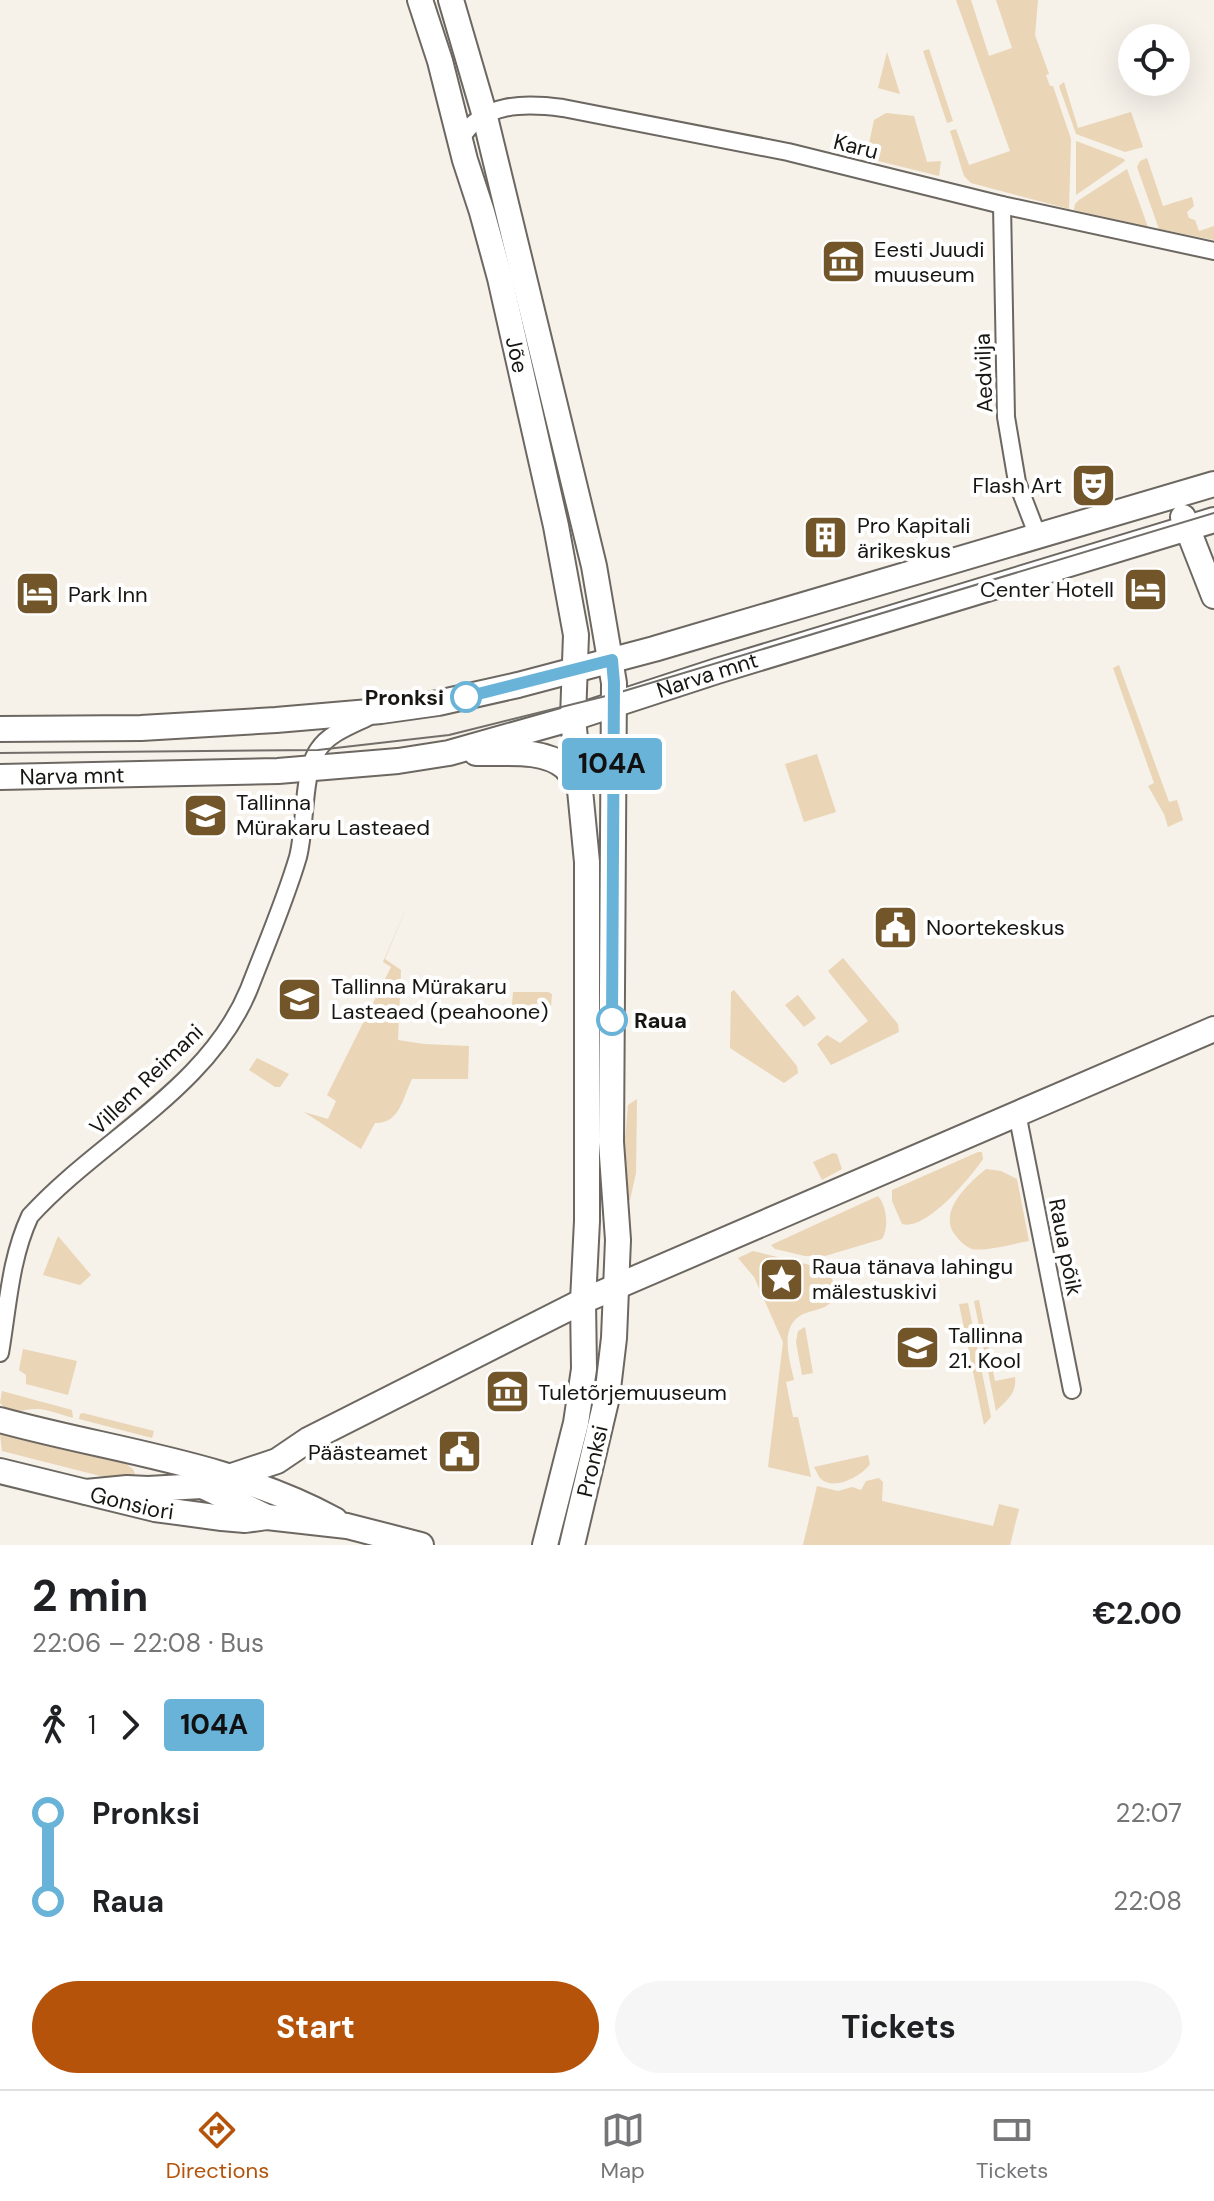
<!DOCTYPE html>
<meta charset="utf-8">
<style>
:root{--surface:#fff;--page:#f6f6f6;--text:#202124;--muted:#757577;--line:#e0e0e0;--accent:#b45309}
body{margin:0;font-family:"DM Sans",sans-serif;background:var(--page);color:var(--text);height:100vh;display:flex;flex-direction:column;font-size:30px;white-space:nowrap}
*{box-sizing:border-box;margin:0}
p{font-size:26px;color:var(--muted)}
.icon{flex:none;width:44px;height:44px;fill:none;stroke:currentColor;stroke-width:2;stroke-linecap:round;stroke-linejoin:round}
.map{position:relative;height:1545px;overflow:hidden}
.drawer{display:flex;flex-direction:column;background:var(--surface);flex:1}
.drawer>*{flex:none}
.badge{padding:0 16px;border-radius:6px;font-size:28px;line-height:52px}
.fabs{position:absolute;left:1118px;top:24px;display:grid;gap:16px}
.fabs a{display:grid;place-items:center;width:72px;height:72px;border-radius:50%;background:var(--surface);box-shadow:0 8px 32px #0002;font-size:40px}
.map>.badge{position:absolute;translate:-50% -50%;box-shadow:0 0 0 4px #fff}
.legs{display:flex;align-items:center;gap:12px;height:88px;padding:0 32px;font-size:26px}
.legs p{margin-inline-start:auto}
.summary{display:flex;align-items:center;justify-content:space-between;height:136px;padding:0 32px}
h1{font-size:44px;font-weight:700;line-height:60px}
.button{display:flex;gap:16px;margin-top:auto;padding:16px 32px}
.button a{flex:1;height:92px;border-radius:48px;background:var(--accent);color:#fff;font-size:32px;font-weight:700;line-height:92px;text-align:center}
.button a+a{background:var(--page);color:var(--text)}
ul{padding:0 32px;list-style:none}
li{display:flex;align-items:center;gap:28px;height:88px;font-size:30px}
li i{display:grid;place-items:center;width:12px;height:100%;margin:0 10px;background:currentColor}
li i::after{content:'';width:20px;height:20px;margin:-10px;border:6px solid;border-radius:50%;background:var(--surface)}
li p{margin-inline-start:auto}
li:first-child i{background:linear-gradient(#0000 50%,currentColor 0)}
li:last-child i{background:linear-gradient(currentColor 50%,#0000 0)}
.tabs{display:flex;justify-content:space-around;align-items:center;height:112px;border-top:2px solid var(--line);background:var(--surface);font-size:22px;color:var(--muted)}
.tabs a{display:grid;justify-items:center;gap:4px}
.tabs .selected{color:var(--accent)}
.map>svg:first-child{display:block}
</style>
<div class="map">
<svg width="1214" height="1545" viewBox="0 0 1214 1545">
<rect width="100%" height="100%" fill="#f6f1e9"/>
<g fill="#ead5b6">
<path d="M 956,0 L 971,0 L 989,56 L 1012,48 L 996,0 L 1038,0 L 1035,35 L 1049,74 L 1046,75 L 1050,86 L 1053,86 L 1071,139 L 1069,209 L 971,183 L 964,176 L 950,131 L 956,129 L 969,165 L 1010,151 Z"/>
<path d="M 929,49 L 953,121 L 947,123 L 923,51 Z"/>
<path d="M 887,52 L 900,94 L 878,88 Z"/>
<path d="M 1064,82 L 1078,128 L 1131,112 L 1143,147 L 1125,152 L 1076,134 L 1059,86 Z"/>
<path d="M 886,113 L 914,116 L 927,162 L 941,161 L 939,176 L 866,158 L 874,120 Z"/>
<path d="M 1076,141 L 1124,159 L 1125,161 L 1076,195 Z"/>
<path d="M 1147,158 L 1163,206 L 1192,197 L 1194,206 L 1187,212 L 1189,218 L 1195,220 L 1199,231 L 1214,226 L 1214,240 L 1159,229 L 1137,167 L 1140,161 Z"/>
<path d="M 1127,169 L 1148,227 L 1074,210 L 1075,204 L 1079,200 Z"/>
<path d="M 1119,665 L 1169,802 L 1177,800 L 1183,820 L 1168,827 L 1164,814 L 1148,786 L 1154,783 L 1113,668 Z"/>
<path d="M 817,754 L 836,812 L 804,822 L 785,764 Z"/>
<path d="M 408,904 L 385,959 L 401,970 L 398,1040 L 424,1044 L 469,1046 L 468,1079 L 412,1079 C 403,1097 400,1124 375,1123 L 361,1149 L 304,1112 L 328,1119 L 336,1101 L 327,1095 L 391,967 L 383,962 Z"/>
<path d="M 843,958 L 898,1024 L 899,1032 L 831,1065 L 817,1044 L 827,1035 L 840,1043 L 868,1021 L 828,971 Z"/>
<path d="M 734,990 L 797,1066 L 798,1073 L 784,1083 L 730,1048 L 731,992 Z"/>
<path d="M 513,992 L 548,992 L 552,994 L 551,1006 L 512,1005 Z"/>
<path d="M 798,995 L 816,1018 L 804,1027 L 785,1005 Z"/>
<path d="M 257,1058 L 289,1074 L 280,1087 L 275,1087 L 249,1070 Z"/>
<path d="M 637,1099 L 636,1173 L 630,1200 L 628,1200 L 624,1151 L 628,1105 Z"/>
<path d="M 978,1152 L 982,1152 L 983,1159 C 970,1178 926,1231 902,1224 L 892,1201 L 892,1190 Z"/>
<path d="M 833,1153 L 837,1154 L 842,1169 L 822,1180 L 813,1162 Z"/>
<path d="M 986,1169 L 1001,1171 L 1017,1179 L 1029,1241 C 1016,1243 984,1252 972,1249 C 964,1246 958,1239 953,1232 C 940,1209 969,1183 986,1169 Z"/>
<path d="M 878,1196 C 887,1207 889,1227 882,1239 L 825,1256 L 805,1256 L 775,1249 L 771,1245 Z"/>
<path d="M 58,1236 L 91,1275 L 80,1285 L 43,1275 Z"/>
<path d="M 753,1251 L 822,1268 C 833,1276 835,1284 836,1297 C 827,1308 822,1308 809,1312 C 777,1321 789,1357 794,1380 L 786,1382 L 793,1417 L 798,1417 L 811,1477 L 768,1467 L 783,1342 L 754,1277 L 738,1258 Z"/>
<path d="M 979,1300 L 995,1381 L 1015,1377 C 1017,1393 1007,1400 996,1411 L 974,1301 Z"/>
<path d="M 968,1303 L 991,1417 L 984,1425 L 959,1304 Z"/>
<path d="M 805,1327 L 813,1373 L 802,1375 L 796,1342 L 798,1331 Z"/>
<path d="M 23,1349 L 77,1361 L 68,1395 L 26,1384 L 26,1375 L 19,1370 Z"/>
<path d="M 2,1391 L 72,1410 L 73,1418 C 62,1415 50,1410 39,1409 C 23,1408 14,1417 0,1403 Z"/>
<path d="M 83,1413 L 154,1431 L 152,1438 L 79,1419 L 80,1414 Z"/>
<path d="M 0,1434 L 126,1464 L 133,1469 L 135,1474 L 133,1477 L 116,1480 L 2,1451 Z"/>
<path d="M 868,1455 L 870,1464 C 862,1476 834,1491 821,1479 C 819,1478 815,1468 814,1467 Z"/>
<path d="M 879,1478 L 883,1482 L 882,1501 L 993,1526 L 999,1504 L 1019,1509 L 1010,1545 L 803,1545 L 817,1486 L 838,1491 L 852,1487 L 861,1490 L 866,1481 Z"/>
</g>
<g fill="none" stroke-linecap="round" stroke-linejoin="round">
<defs>
<g id="street">
<path d="M 461,139 C 482,102 525,103 563,108 L 788,152 L 1002,205 L 1214,251"/>
<path d="M 1002,205 L 1006,417 L 1017,482 L 1037,534"/>
<path d="M 1017,1113 L 1072,1390"/>
<path d="M 0,1353 C 8,1306 10,1259 30,1216 C 100,1139 208,1089 249,989 C 266,945 285,901 298,857 C 306,826 302,774 318,750 C 329,733 350,726 368,717"/>
</g>
<g id="secondary">
<path id="s1" d="M 420,0 L 440,61 L 465,160 L 482,212 L 500,278 L 556,526 L 576,635 L 573,718 L 587,862 L 587,1221 L 583,1301 L 584,1369 L 576,1423 L 545,1545"/>
<path d="M 451,0 L 484,113 L 594,566 L 614,683 L 611,1142 L 618,1240 L 614,1338 L 607,1397 L 572,1545"/>
<path d="M 1183,517 L 1214,596"/>
<path d="M 0,729 L 141,728 L 276,720 L 381,711 L 438,703 L 518,685 L 654,649 L 1214,484"/>
<path d="M 476,753 C 504,754 542,748 565,767 C 571,773 576,782 580,789"/>
<path id="s2" d="M 0,777 L 278,771 L 398,761 L 449,753 L 573,718 L 717,671 L 1214,520"/>
<path d="M 0,1420 C 113,1451 230,1463 335,1520"/>
<path id="s3" d="M 0,1471 L 155,1509 L 222,1518 L 245,1520 L 267,1517 L 347,1526 L 421,1545"/>
<path d="M 194,1482 L 265,1516"/>
<path d="M 86,1492 L 127,1488 L 148,1489 L 202,1486 L 277,1461 L 308,1440 L 583,1301 L 1214,1029"/>
</g>
</defs>
<use href="#street" stroke="#6c6761" stroke-width="20"/>
<use href="#secondary" stroke="#6c6761" stroke-width="28"/>
<use href="#street" stroke="#fff" stroke-width="16"/>
<use href="#secondary" stroke="#fff" stroke-width="24"/>
<path stroke="#726f6a" stroke-width="2" d="M 0,753 L 318,750 L 449,735 L 614,694 L 1214,513"/>
</g>
<g fill="none" stroke-linecap="round" stroke-linejoin="round">
<defs>
<path id="line-1" d="M 466,697 L 612,660 L 614,683 L 612,1020"/>
</defs>
<use href="#line-1" stroke="#fff" stroke-width="18"/>
<use href="#line-1" stroke="#69b3d9" stroke-width="12"/>
</g>
<defs>
<symbol id="museum-square" viewBox="-11 -11 22 22"><rect x="-9" y="-9" width="18" height="18" rx="4" fill="#725629" stroke="#fff"/><path d="M0-6L6-3V-2H-6V-3ZM-5-1h2V3h-2ZM-1-1h2V3h-2ZM3-1h2V3H3ZM-6 4H6V6H-6Z" fill="#fff"/></symbol>
<symbol id="theatre-square" viewBox="-11 -11 22 22"><rect x="-9" y="-9" width="18" height="18" rx="4" fill="#725629" stroke="#fff"/><path d="M-5-5.5Q0-4 5-5.5V0Q5 5 0 6Q-5 5-5 0ZM-3.3-2.5H-1v1.5H-3.3ZM1-2.5H3.3v1.5H1ZM-2.8 1Q0 5.5 2.8 1Z" fill="#fff"/></symbol>
<symbol id="building-square" viewBox="-11 -11 22 22"><rect x="-9" y="-9" width="18" height="18" rx="4" fill="#725629" stroke="#fff"/><path d="M-4-6H4V6H1V3H-1V6H-4ZM-2.5-4.3h1.7v1.8h-1.7ZM.8-4.3h1.7v1.8H.8ZM-2.5-1h1.7V.8h-1.7ZM.8-1h1.7V.8H.8Z" fill="#fff"/></symbol>
<symbol id="hotel-square" viewBox="-11 -11 22 22"><rect x="-9" y="-9" width="18" height="18" rx="4" fill="#725629" stroke="#fff"/><path d="M-6-4.5h1.5V1H6V5H4.5V3h-9V5H-6ZM-4 0a1.8 1.8 0 1 1 3.6 0ZM.5 0V-2.5h3Q6-2.5 6 0Z" fill="#fff"/></symbol>
<symbol id="school-square" viewBox="-11 -11 22 22"><rect x="-9" y="-9" width="18" height="18" rx="4" fill="#725629" stroke="#fff"/><path d="M0-5L7-2L0 1L-7-2ZM-4 1L0 2.5L4 1V4Q0 6-4 4Z" fill="#fff"/></symbol>
<symbol id="civic-square" viewBox="-11 -11 22 22"><rect x="-9" y="-9" width="18" height="18" rx="4" fill="#725629" stroke="#fff"/><path d="M-.6-6.5H3V-4.5H.6V-3L4-1V1h2V6H-6V1h2V-1L-.6-3ZM-1.2 2.5V6h2.4V2.5Z" fill="#fff"/></symbol>
<symbol id="sight-square" viewBox="-11 -11 22 22"><rect x="-9" y="-9" width="18" height="18" rx="4" fill="#725629" stroke="#fff"/><path d="M0-6L1.8-2.2L6-1.7L2.9 1.2L3.7 5.4L0 3.3L-3.7 5.4L-2.9 1.2L-6-1.7L-1.8-2.2Z" fill="#fff"/></symbol>
</defs>
<g fill-rule="evenodd">
<use href="#museum-square" x="818" y="236" width="51" height="51"/>
<use href="#theatre-square" x="1068" y="460" width="51" height="51"/>
<use href="#building-square" x="800" y="512" width="51" height="51"/>
<use href="#hotel-square" x="1120" y="564" width="51" height="51"/>
<use href="#hotel-square" x="12" y="568" width="51" height="51"/>
<use href="#school-square" x="180" y="790" width="51" height="51"/>
<use href="#civic-square" x="870" y="902" width="51" height="51"/>
<use href="#school-square" x="274" y="974" width="51" height="51"/>
<use href="#sight-square" x="756" y="1254" width="51" height="51"/>
<use href="#school-square" x="892" y="1322" width="51" height="51"/>
<use href="#museum-square" x="482" y="1366" width="51" height="51"/>
<use href="#civic-square" x="434" y="1426" width="51" height="51"/>
</g>
<g fill="#fff" stroke="#69b3d9" stroke-width="4">
<circle cx="466" cy="697" r="14"/>
<circle cx="612" cy="1020" r="14"/>
</g>
<g text-anchor="middle" stroke-width="8" stroke-linejoin="round" paint-order="stroke">
<g font-size="22" fill="#171613" stroke="#fff">
<text transform="translate(856 146) rotate(14)" y="8">Karu</text>
<text dy="8" stroke="none"><textPath href="#s1" startOffset="368">Jõe</textPath></text>
<text transform="translate(983 373) rotate(-92)" y="8">Aedvilja</text>
<text dy="8" stroke="none"><textPath href="#s2" startOffset="720">Narva mnt</textPath></text>
<text dy="8" stroke="none"><textPath href="#s2" startOffset="72">Narva mnt</textPath></text>
<text transform="translate(146 1079) rotate(-44)" y="8">Villem Reimani</text>
<text transform="translate(1066 1247) rotate(79)" y="8">Raua põik</text>
<text transform="translate(592 1461) rotate(-77)" y="8">Pronksi</text>
<text dy="8" stroke="none"><textPath href="#s3" startOffset="136">Gonsiori</textPath></text>
</g>
<g font-size="22" fill="#171613" stroke="#fff" text-anchor="start">
<text x="874" y="257">Eesti Juudi<tspan x="874" dy="25">muuseum</tspan></text>
<text x="1062" y="493" text-anchor="end">Flash Art</text>
<text x="857" y="533">Pro Kapitali<tspan x="857" dy="25">ärikeskus</tspan></text>
<text x="1114" y="597" text-anchor="end">Center Hotell</text>
<text x="68" y="602">Park Inn</text>
<text x="236" y="810">Tallinna<tspan x="236" dy="25">Mürakaru Lasteaed</tspan></text>
<text x="926" y="935">Noortekeskus</text>
<text x="331" y="994">Tallinna Mürakaru<tspan x="331" dy="25">Lasteaed (peahoone)</tspan></text>
<text x="812" y="1274">Raua tänava lahingu<tspan x="812" dy="25">mälestuskivi</tspan></text>
<text x="948" y="1343">Tallinna<tspan x="948" dy="25">21. Kool</tspan></text>
<text x="538" y="1400">Tuletõrjemuuseum</text>
<text x="428" y="1460" text-anchor="end">Päästeamet</text>
</g>
<g font-size="22" font-weight="bold" fill="#171613" stroke="#fff" text-anchor="end">
<text x="444" y="705">Pronksi</text>
<text x="634" y="1028" text-anchor="start">Raua</text>
</g>
</g>
</svg>
<div class="fabs">
<a><svg class="icon" aria-label="locate" viewBox="0 0 24 24"><circle cx="12" cy="12" r="6"/><path d="M12 2v4M12 18v4M2 12h4M18 12h4"/></svg></a>
</div>
<b class="badge" style="left:612px;top:764px;background:#69b3d9;color:#111">104A</b>
</div>
<section class="drawer">
<div class="summary"><div><h1>2 min</h1><p>22:06 – 22:08 · Bus</p></div><b>€2.00</b></div>
<div class="legs"><svg class="icon" aria-label="walk" viewBox="0 0 24 24"><circle cx="13" cy="4" r="2"/><path d="M13 8l-2 6 4 7M11 14l-3 7M7 12l3-4h3l4 4"/></svg>1<svg class="icon" aria-label="forward" viewBox="0 0 24 24"><path d="M9 5l7 7-7 7"/></svg><b class="badge" style="background:#69b3d9;color:#111">104A</b></div>
<ul>
<li><i style="color:#69b3d9"></i><b>Pronksi</b><p>22:07</p></li>
<li><i style="color:#69b3d9"></i><b>Raua</b><p>22:08</p></li>
</ul>
<div class="button"><a>Start</a><a>Tickets</a></div>
</section>
<nav class="tabs">
<a class="selected"><svg class="icon" aria-label="directions" viewBox="0 0 24 24"><path d="M12 3l9 9-9 9-9-9zM9 14v-3h6M13 9l2 2-2 2"/></svg>Directions</a>
<a><svg class="icon" aria-label="map" viewBox="0 0 24 24"><path d="M3 6l6-2 6 2 6-2v14l-6 2-6-2-6 2zM9 4v14M15 6v14"/></svg>Map</a>
<a><svg class="icon" aria-label="tickets" viewBox="0 0 24 24"><path d="M3 7h18v10H3zM15 7v10"/></svg>Tickets</a>
</nav>
